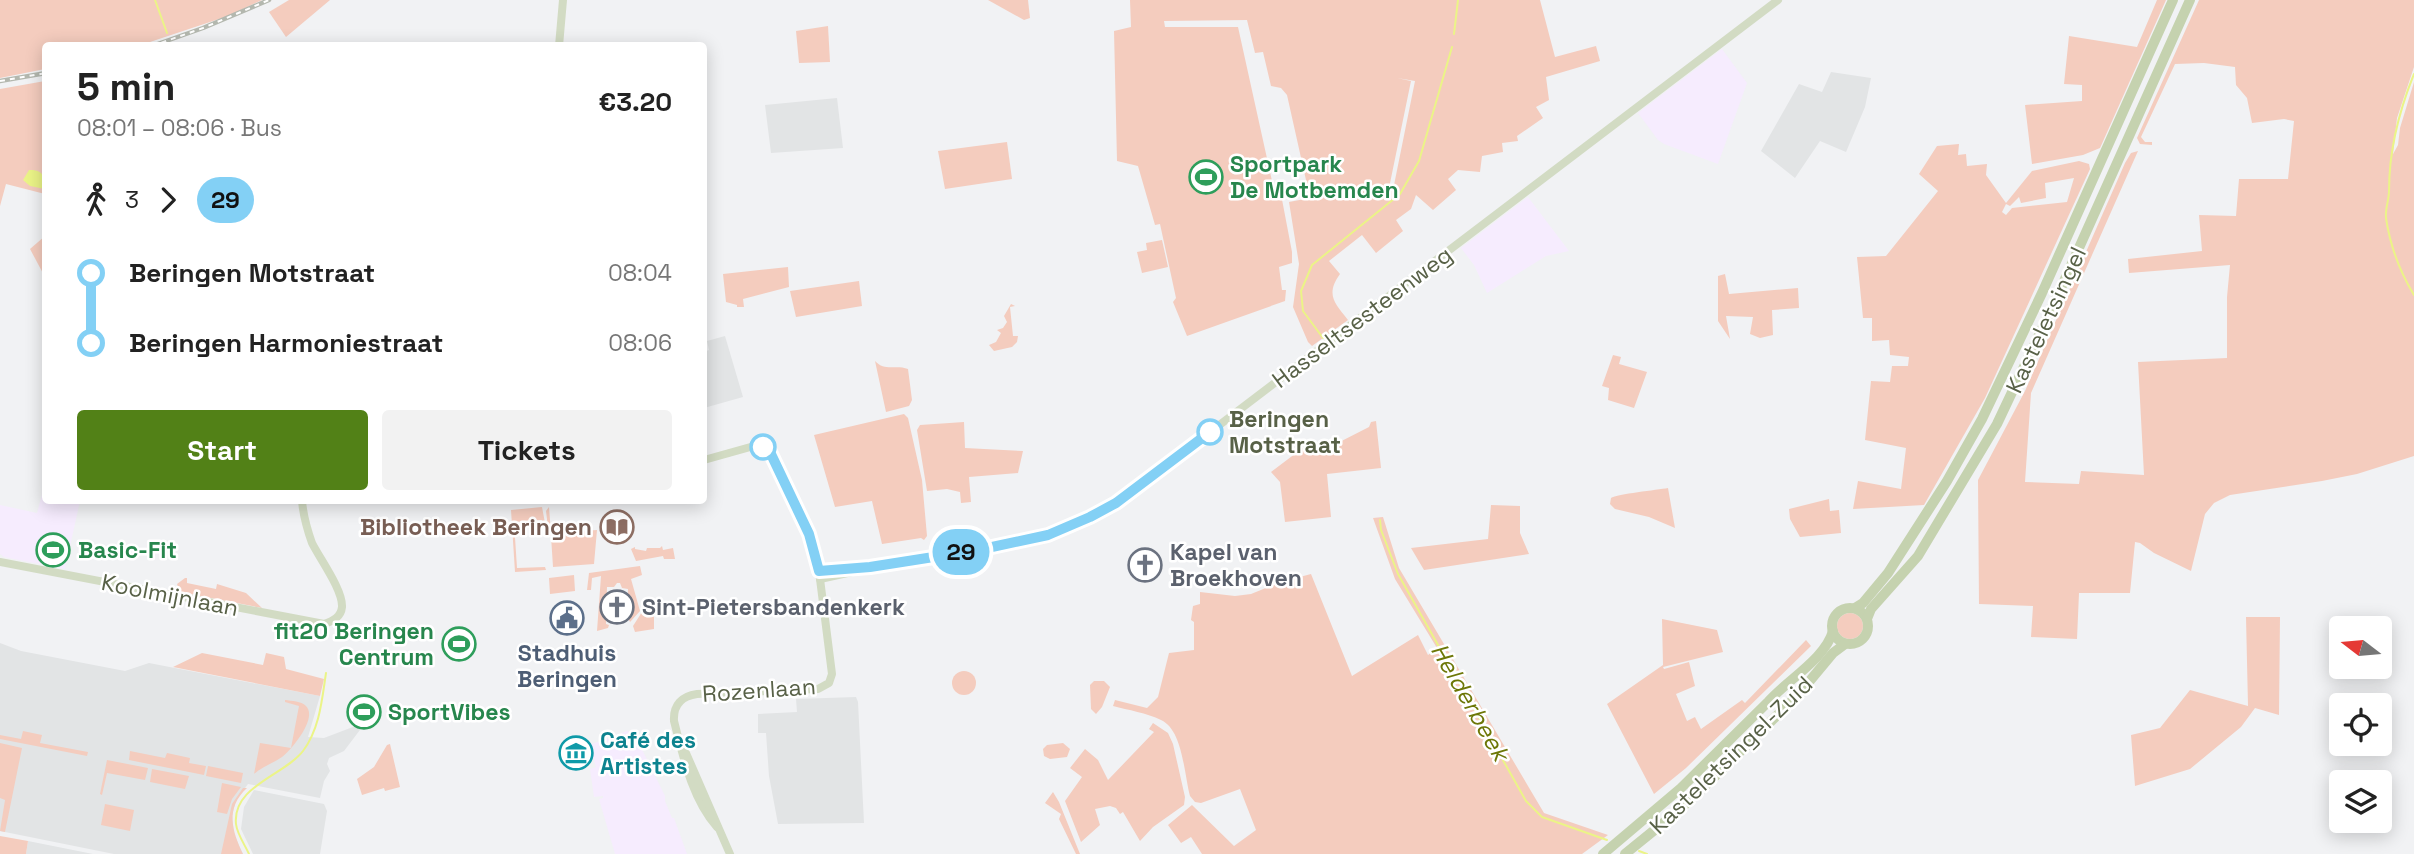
<!DOCTYPE html>
<meta charset="utf-8">
<style>
:root{--surface:#fff;--page:#f2f2f2;--text:#222;--muted:#767676;--accent:#528117}
body{margin:0;font-family:"Space Grotesk",sans-serif;background:var(--page);color:var(--text);height:100vh;display:flex;flex-direction:column;font-size:26px;white-space:nowrap}
*{box-sizing:border-box;margin:0}
p{font-size:23px;color:var(--muted)}
.icon{flex:none;width:38px;height:38px;fill:none;stroke:currentColor;stroke-width:2;stroke-linecap:round;stroke-linejoin:round}
.map{position:relative;flex:1;overflow:hidden}
.sheet{position:absolute;left:42px;top:42px;width:665px;height:462px;display:flex;flex-direction:column;background:var(--surface);border-radius:7px;box-shadow:0 4px 18px #0003}
.sheet>*{flex:none}
.badge{padding:0 14px;border-radius:23px;font-size:24px;line-height:46px}
.needle{width:46px;rotate:286deg}
.buttons{position:absolute;left:2329px;top:616px;display:grid;gap:14px}
.buttons a{display:grid;place-items:center;width:63px;height:63px;border-radius:7px;background:var(--surface);box-shadow:0 4px 18px #0003;font-size:35px}
.map>.badge{position:absolute;translate:-50% -50%;box-shadow:0 0 0 4px #fff}
.legs{display:flex;align-items:center;gap:10px;height:77px;padding:0 35px;font-size:23px}
.legs p{margin-inline-start:auto}
.head{display:flex;align-items:center;justify-content:space-between;height:119px;padding:0 35px}
h1{font-size:38px;font-weight:700;line-height:52px}
.primary-button{display:flex;gap:14px;margin-top:auto;padding:14px 35px}
.primary-button a{flex:1;height:80px;border-radius:7px;background:var(--accent);color:#fff;font-size:28px;font-weight:700;line-height:80px;text-align:center}
.primary-button a+a{background:var(--page);color:var(--text)}
ul{padding:0 35px;list-style:none}
li{display:flex;align-items:center;gap:24px;height:70px;font-size:26px}
li i{display:grid;place-items:center;width:10px;height:100%;margin:0 9px;background:currentColor}
li i::after{content:'';width:18px;height:18px;margin:-9px;border:5px solid;border-radius:50%;background:var(--surface)}
li p{margin-inline-start:auto}
li:first-child i{background:linear-gradient(#0000 50%,currentColor 0)}
li:last-child i{background:linear-gradient(currentColor 50%,#0000 0)}
.map>svg:first-child{display:block}
</style>
<div class="map">
<svg width="2414" height="854" viewBox="0 0 2414 854">
<rect width="100%" height="100%" fill="#f1f2f4"/>
<g fill="#f6ecfe">
<path d="M 1722,49 L 1747,83 L 1718,164 L 1664,144 L 1658,140 L 1638,113 Z"/>
<path d="M 1528,197 L 1569,251 L 1546,256 L 1487,293 L 1474,265 L 1461,248 Z"/>
<path d="M 43,491 L 45,492 L 46,500 L 80,501 L 65,569 L 4,557 L 0,554 L 0,505 L 37,513 Z"/>
<path d="M 627,731 L 634,733 L 665,796 L 665,801 L 672,818 L 674,818 L 687,854 L 615,854 L 599,799 L 603,798 L 603,796 L 594,797 L 590,769 L 596,767 L 589,745 Z"/>
</g>
<g fill="#e2e4e5">
<path d="M 1831,72 L 1871,78 L 1865,107 L 1846,152 L 1820,141 L 1795,178 L 1761,151 L 1799,84 L 1822,92 Z"/>
<path d="M 837,98 L 843,148 L 771,153 L 765,105 Z"/>
<path d="M 725,336 L 743,397 L 704,408 L 704,352 L 709,350 L 707,341 Z"/>
<path d="M 0,643 L 21,651 L 125,671 L 149,663 L 320,696 L 308,737 L 324,738 L 366,722 L 344,751 L 329,758 L 327,764 L 330,771 L 324,781 L 320,798 L 248,784 L 236,800 L 232,816 L 234,834 L 243,854 L 114,854 L 0,831 Z"/>
<path d="M 856,697 L 858,702 L 864,823 L 778,824 L 769,776 L 766,733 L 758,733 L 758,714 L 797,712 L 796,699 Z"/>
<path d="M 254,790 L 324,804 L 327,811 L 320,854 L 253,854 L 241,829 L 244,807 Z"/>
<path d="M 28,841 L 93,854 L 26,854 Z"/>
</g>
<g fill="#f4ccbe" fill-rule="evenodd">
<path d="M 0,0 L 262,0 L 228,16 L 141,45 L 46,46 L 45,69 L 0,78 Z"/>
<path d="M 289,0 L 330,0 L 286,37 L 269,12 Z"/>
<path d="M 988,0 L 1028,0 L 1030,18 L 1024,20 Z"/>
<path d="M 1130,0 L 1540,0 L 1555,57 L 1596,46 L 1600,61 L 1546,77 L 1549,100 L 1536,107 L 1543,118 L 1517,136 L 1518,141 L 1502,143 L 1503,152 L 1482,156 L 1480,172 L 1458,170 L 1448,179 L 1456,190 L 1433,210 L 1416,195 L 1411,209 L 1396,220 L 1403,231 L 1376,253 L 1362,235 L 1329,261 L 1340,274 C 1325,295 1335,303 1348,320 L 1312,346 L 1308,342 L 1293,307 L 1299,264 L 1289,202 L 1310,198 L 1287,95 L 1281,88 L 1271,86 L 1263,52 L 1255,53 L 1247,20 L 1164,21 L 1165,27 L 1238,27 L 1274,190 L 1280,189 L 1292,252 L 1292,263 L 1279,267 L 1282,290 L 1286,290 L 1285,301 L 1187,336 L 1173,302 L 1176,298 L 1160,224 L 1155,225 L 1138,166 L 1117,161 L 1114,31 L 1131,27 ZM 1397,78 L 1415,81 L 1393,190 L 1389,188 L 1411,81 Z"/>
<path d="M 2157,0 L 2166,0 L 2100,148 L 2083,155 L 2032,164 L 2025,105 L 2082,101 L 2082,85 L 2064,84 L 2069,36 L 2137,47 Z"/>
<path d="M 2199,0 L 2414,0 L 2414,67 L 2397,118 L 2393,154 L 2398,145 L 2400,128 L 2414,82 L 2414,456 L 2357,474 L 2322,481 L 2230,495 L 2214,503 L 2205,514 L 2191,571 L 2154,553 L 2140,543 L 2135,542 L 2130,593 L 2079,593 L 2077,639 L 2031,637 L 2033,606 L 1979,604 L 1978,480 L 2025,391 L 2125,163 L 2131,153 L 2138,151 L 2031,393 L 2025,482 L 2079,484 L 2081,471 L 2144,475 L 2138,362 L 2227,358 L 2227,297 L 2230,265 L 2129,273 L 2128,259 L 2202,251 L 2199,215 L 2236,216 L 2239,179 L 2288,179 L 2294,121 L 2284,119 L 2252,123 L 2247,98 L 2236,85 L 2235,67 L 2204,63 L 2175,64 L 2141,137 L 2145,142 L 2152,142 L 2152,145 L 2140,144 L 2137,138 Z"/>
<path d="M 828,26 L 830,62 L 799,63 L 796,31 Z"/>
<path d="M 45,81 L 45,194 L 6,184 L 0,206 L 0,89 Z"/>
<path d="M 1007,142 L 1012,179 L 945,189 L 938,151 Z"/>
<path d="M 1959,144 L 1958,155 L 1966,154 L 1967,166 L 1987,164 L 1986,175 L 2006,203 L 2032,171 L 2079,161 L 2089,164 L 2090,169 L 1985,398 L 1924,505 L 1853,509 L 1858,481 L 1901,489 L 1906,448 L 1865,440 L 1871,381 L 1890,382 L 1892,366 L 1908,366 L 1909,357 L 1890,355 L 1889,340 L 1872,341 L 1872,318 L 1863,318 L 1857,257 L 1886,256 L 1938,191 L 1919,174 L 1937,146 ZM 2074,178 L 2067,202 L 2012,208 L 2006,215 L 2002,212 L 2006,204 L 2010,206 L 2019,197 L 2021,203 L 2046,198 L 2045,183 Z"/>
<path d="M 45,236 L 45,277 L 30,249 Z"/>
<path d="M 1162,240 L 1168,267 L 1142,273 L 1137,252 L 1147,250 L 1146,243 Z"/>
<path d="M 788,267 L 789,287 L 743,299 L 744,307 L 737,307 L 737,305 L 726,302 L 723,274 Z"/>
<path d="M 1725,274 L 1729,294 L 1798,288 L 1799,308 L 1772,310 L 1773,335 L 1760,338 L 1750,334 L 1753,317 L 1726,316 L 1730,339 L 1718,321 L 1718,276 Z"/>
<path d="M 859,281 L 862,306 L 796,317 L 790,291 Z"/>
<path d="M 1011,304 L 1015,306 L 1010,307 L 1013,336 L 1018,336 L 1017,342 L 1012,347 L 994,351 L 989,345 L 996,342 L 1001,333 L 997,330 L 1003,328 L 1007,322 L 1004,316 Z"/>
<path d="M 1613,355 L 1621,357 L 1619,364 L 1647,372 L 1634,408 L 1608,400 L 1609,388 L 1602,386 Z"/>
<path d="M 875,361 C 885,372 896,364 908,369 L 912,400 L 909,406 L 886,412 Z"/>
<path d="M 904,414 L 908,418 L 922,480 L 927,536 L 924,540 L 921,538 L 882,544 L 872,501 L 835,507 L 814,435 Z"/>
<path d="M 1376,421 L 1381,468 L 1327,474 L 1331,517 L 1285,522 L 1280,482 L 1271,472 L 1312,441 L 1318,453 L 1369,427 L 1371,422 Z"/>
<path d="M 964,422 L 965,448 L 1023,451 L 1018,473 L 969,477 L 971,502 L 961,503 L 960,492 L 947,489 L 927,491 L 917,430 L 920,425 Z"/>
<path d="M 1668,488 L 1675,528 L 1649,517 L 1615,509 L 1610,504 L 1611,498 C 1617,494 1657,490 1668,488 Z"/>
<path d="M 1829,499 L 1830,511 L 1839,510 L 1841,533 L 1800,537 L 1790,519 L 1789,509 Z"/>
<path d="M 1491,505 L 1520,506 L 1520,533 L 1529,554 L 1424,570 L 1411,548 L 1488,539 Z"/>
<path d="M 542,507 L 545,523 L 543,524 L 542,520 L 514,522 L 517,568 L 545,567 L 546,570 L 515,572 L 511,510 Z"/>
<path d="M 549,507 L 551,533 L 597,530 L 594,564 L 553,567 L 551,536 L 549,536 L 546,511 Z"/>
<path d="M 1383,517 L 1399,568 L 1544,813 L 1608,835 L 1582,854 L 1202,854 L 1191,837 L 1181,843 L 1168,825 L 1192,805 L 1234,846 L 1256,830 L 1240,789 L 1201,803 L 1195,802 L 1190,796 C 1184,774 1183,730 1161,720 C 1147,713 1128,710 1113,706 L 1115,700 L 1147,708 L 1158,697 L 1169,653 L 1194,650 L 1194,622 L 1191,620 L 1193,606 L 1200,604 L 1200,592 L 1235,596 L 1251,594 L 1281,582 L 1311,574 L 1352,676 L 1418,635 L 1428,655 L 1437,648 L 1395,579 L 1373,518 Z"/>
<path d="M 635,547 L 635,549 L 646,551 L 647,548 L 660,548 L 662,546 L 663,550 L 673,548 L 675,559 L 664,559 L 663,556 L 636,561 L 631,549 Z"/>
<path d="M 640,566 L 642,575 L 631,579 L 640,611 L 630,622 L 627,616 L 628,589 L 622,588 L 620,583 L 617,583 L 614,587 L 607,587 L 606,624 L 609,625 L 608,628 L 597,631 L 601,576 L 592,578 L 591,590 L 587,590 L 589,573 Z"/>
<path d="M 574,575 L 575,591 L 550,594 L 549,578 Z"/>
<path d="M 185,578 L 187,578 L 187,583 L 216,589 L 217,584 L 246,593 L 262,608 L 180,592 L 177,584 Z"/>
<path d="M 642,612 L 654,613 L 654,629 L 635,632 L 633,626 Z"/>
<circle cx="1850" cy="626" r="13"/>
<path d="M 2246,617 L 2280,617 L 2279,715 L 2255,708 L 2241,727 L 2190,769 L 2135,786 L 2131,735 L 2160,728 L 2190,690 L 2248,706 Z"/>
<path d="M 1662,619 L 1717,630 L 1723,652 L 1663,667 L 1664,669 L 1689,662 L 1695,686 L 1676,694 L 1687,721 L 1695,717 L 1701,729 L 1742,700 L 1745,703 L 1806,640 L 1811,646 L 1686,768 L 1654,794 L 1607,704 L 1663,665 Z"/>
<path d="M 202,653 L 263,665 L 266,653 L 284,657 L 286,669 L 324,679 L 320,696 L 173,667 Z"/>
<circle cx="964" cy="683" r="12"/>
<path d="M 1094,681 L 1104,681 L 1110,687 L 1102,707 L 1096,714 L 1091,709 L 1090,685 Z"/>
<path d="M 285,700 C 292,701 301,701 306,706 C 318,718 292,749 282,757 C 273,763 262,767 254,774 L 260,743 L 291,748 L 299,706 L 285,702 Z"/>
<path d="M 1153,723 L 1168,733 L 1173,744 L 1185,797 L 1184,805 L 1153,827 L 1140,841 L 1123,812 L 1120,814 L 1116,808 L 1110,806 L 1095,809 L 1100,825 L 1081,842 L 1065,801 L 1082,777 L 1070,768 L 1085,749 L 1098,760 L 1108,780 L 1154,732 L 1149,729 Z"/>
<path d="M 23,731 L 42,735 L 40,743 L 88,752 L 87,756 L 0,739 L 0,735 L 21,739 Z"/>
<path d="M 0,743 L 22,748 L 5,832 L 0,831 L 5,800 L 0,798 Z"/>
<path d="M 1063,743 L 1070,749 L 1067,757 L 1050,759 L 1044,756 L 1043,749 L 1047,745 Z"/>
<path d="M 390,744 L 400,787 L 385,791 L 384,788 L 362,795 L 357,779 L 374,767 L 387,745 Z"/>
<path d="M 130,751 L 165,758 L 167,753 L 190,758 L 189,763 L 206,766 L 204,775 L 129,760 Z"/>
<path d="M 107,760 L 148,768 L 145,780 L 107,773 L 102,795 L 100,794 Z"/>
<path d="M 208,766 L 243,773 L 241,783 L 206,776 Z"/>
<path d="M 152,769 L 189,776 L 185,789 L 150,782 Z"/>
<path d="M 222,783 L 241,787 L 232,799 L 227,814 L 217,812 Z"/>
<path d="M 243,788 L 247,788 C 225,808 232,831 243,854 L 221,854 L 232,804 Z"/>
<path d="M 1053,792 L 1059,802 L 1080,854 L 1076,854 L 1059,819 L 1061,814 L 1045,803 Z"/>
<path d="M 105,804 L 134,810 L 130,831 L 101,825 Z"/>
<path d="M 0,836 L 28,841 L 26,854 L 0,854 Z"/>
</g>
<path fill="#ebf487" d="M 29,170 C 43,169 46,178 45,189 L 30,186 L 23,180 Z"/>
<g fill="none" stroke-linecap="round" stroke-linejoin="round">
<g stroke="#ebf487" stroke-width="2">
<path d="M 155,0 L 167,33"/>
<path d="M 1454,34 L 1458,0"/>
<path d="M 2414,74 C 2399,111 2389,152 2389,191 C 2389,200 2385,209 2386,218 C 2390,245 2400,272 2414,295"/>
<path d="M 1323,338 L 1303,311 L 1301,291 L 1312,265 L 1400,194 L 1419,161 L 1452,47"/>
<path d="M 293,500 L 293,503"/>
<path d="M 1380,520 L 1381,530 L 1398,574 L 1526,801 L 1542,817 L 1607,840"/>
<path d="M 1639,851 L 1647,854"/>
<path d="M 249,854 C 245,845 237,834 236,824 C 232,786 285,775 303,751 C 320,728 322,699 326,673"/>
</g>
<g stroke="#d2dbc3" stroke-width="8">
<path d="M 559,46 L 563,0"/>
<path d="M 704,460 L 754,446 L 762,447 L 770,452 L 813,544 L 819,571 L 832,674 L 829,683 L 818,689 L 697,694 C 682,696 673,705 674,721 C 683,756 692,799 717,827"/>
<path d="M 0,562 L 324,624 C 333,621 341,617 342,607 C 343,590 320,559 312,543 C 307,529 303,515 302,500"/>
<path d="M 819,571 L 870,567 L 1036,539 L 1090,517 L 1130,493 L 1778,0"/>
<path d="M 820,579 L 861,570"/>
<path d="M 686,753 L 730,854"/>
</g>
<g stroke="#c5d2af" stroke-width="10">
<circle cx="1850" cy="626" r="18"/>
<path d="M 1855,608 L 1863,603 L 1888,573 L 1947,481 L 1982,419 L 2042,293 L 2173,0"/>
<path d="M 1867,619 L 1871,609 L 1918,556 L 1997,424 L 2057,297 L 2190,0"/>
<path d="M 1603,854 L 1681,788 L 1768,702 C 1787,680 1825,659 1833,631"/>
<path d="M 1625,854 L 1678,811 L 1709,782 L 1798,695 L 1833,653 L 1845,644"/>
</g>
<defs>
<g id="rail">
<path d="M 152,46 L 203,28 L 269,0"/>
<path d="M 0,81 L 46,73"/>
</g>
</defs>
<use href="#rail" stroke="#b4b8af" stroke-width="4.5"/>
<use href="#rail" stroke="#fff" stroke-width="2" stroke-dasharray="5" stroke-linecap="butt"/>
</g>
<g fill="none" stroke-linecap="round" stroke-linejoin="round">
<defs>
<path id="line-1" d="M 763,447 L 770,452 L 809,534 L 819,571 L 870,567 L 978,550 L 1048,535 L 1090,517 L 1116,503 L 1210,432"/>
</defs>
<use href="#line-1" stroke="#fff" stroke-width="16"/>
<use href="#line-1" stroke="#83d0f5" stroke-width="10"/>
</g>
<defs>
<symbol id="stadium-ring" viewBox="-11 -11 22 22"><circle r="9.5" fill="#fff" stroke="#2e9e5b" stroke-width="1.5"/><path d="M0-5a6.5 5 0 1 0 0 10a6.5 5 0 1 0 0-10ZM-3.5-1.8h7v3.6h-7Z" fill="#2e9e5b"/></symbol>
<symbol id="library-ring" viewBox="-11 -11 22 22"><circle r="9.5" fill="#fff" stroke="#8d6e63" stroke-width="1.5"/><path d="M-6-4Q-3-5.5-.7-3.5V5Q-3 3-6 4ZM6-4Q3-5.5 .7-3.5V5Q3 3 6 4Z" fill="#8d6e63"/></symbol>
<symbol id="church-ring" viewBox="-11 -11 22 22"><circle r="9.5" fill="#fff" stroke="#6b7280" stroke-width="1.5"/><path d="M-1.2-6h2.4v3.5h3.3v2.4h-3.3V6h-2.4V-.1h-3.3v-2.4h3.3Z" fill="#6b7280"/></symbol>
<symbol id="civic-ring" viewBox="-11 -11 22 22"><circle r="9.5" fill="#fff" stroke="#5c6f8a" stroke-width="1.5"/><path d="M-.6-6.5H3V-4.5H.6V-3L4-1V1h2V6H-6V1h2V-1L-.6-3ZM-1.2 2.5V6h2.4V2.5Z" fill="#5c6f8a"/></symbol>
<symbol id="museum-ring" viewBox="-11 -11 22 22"><circle r="9.5" fill="#fff" stroke="#0f9aa8" stroke-width="1.5"/><path d="M0-6L6-3V-2H-6V-3ZM-5-1h2V3h-2ZM-1-1h2V3h-2ZM3-1h2V3H3ZM-6 4H6V6H-6Z" fill="#0f9aa8"/></symbol>
</defs>
<g fill-rule="evenodd">
<use href="#stadium-ring" x="1187" y="158" width="38" height="38"/>
<use href="#library-ring" x="598" y="508" width="38" height="38"/>
<use href="#stadium-ring" x="34" y="531" width="38" height="38"/>
<use href="#church-ring" x="1126" y="546" width="38" height="38"/>
<use href="#church-ring" x="598" y="588" width="38" height="38"/>
<use href="#civic-ring" x="548" y="599" width="38" height="38"/>
<use href="#stadium-ring" x="440" y="625" width="38" height="38"/>
<use href="#stadium-ring" x="345" y="693" width="38" height="38"/>
<use href="#museum-ring" x="557" y="734" width="38" height="38"/>
</g>
<g fill="#fff" stroke="#83d0f5" stroke-width="3.5">
<circle cx="1210" cy="432" r="12"/>
<circle cx="763" cy="447" r="12"/>
</g>
<g text-anchor="middle" stroke-width="5" stroke-linejoin="round" paint-order="stroke">
<g font-size="23" font-weight="bold" fill="#27864d" stroke="#fff" text-anchor="start">
<text x="1230" y="172">Sportpark<tspan x="1230" dy="26">De Motbemden</tspan></text>
<text x="78" y="558">Basic-Fit</text>
<text x="434" y="639" text-anchor="end">fit20 Beringen<tspan x="434" dy="26">Centrum</tspan></text>
<text x="388" y="720">SportVibes</text>
</g>
<g font-size="23" fill="#586147" stroke="#fff">
<text transform="translate(1362 317) rotate(-37)" y="8">Hasseltsesteenweg</text>
<text transform="translate(2046 320) rotate(-65)" y="8">Kasteletsingel</text>
<text transform="translate(170 595) rotate(11)" y="8">Koolmijnlaan</text>
<text transform="translate(759 690) rotate(-4)" y="8">Rozenlaan</text>
<text transform="translate(1731 755) rotate(-44)" y="8">Kasteletsingel-Zuid</text>
</g>
<g font-size="23" font-weight="bold" fill="#586147" stroke="#fff" text-anchor="start">
<text x="1229" y="427">Beringen<tspan x="1229" dy="26">Motstraat</tspan></text>
</g>
<g font-size="23" font-weight="bold" fill="#785e54" stroke="#fff" text-anchor="end">
<text x="592" y="535">Bibliotheek Beringen</text>
</g>
<g font-size="23" font-weight="bold" fill="#5b616d" stroke="#fff" text-anchor="start">
<text x="1170" y="560">Kapel van<tspan x="1170" dy="26">Broekhoven</tspan></text>
<text x="642" y="615">Sint-Pietersbandenkerk</text>
</g>
<g font-size="23" font-weight="bold" fill="#4e5e75" stroke="#fff">
<text x="567" y="661">Stadhuis<tspan x="567" dy="26">Beringen</tspan></text>
</g>
<g font-size="23" font-weight="bold" fill="#0d838f" stroke="#fff" text-anchor="start">
<text x="600" y="748">Café des<tspan x="600" dy="26">Artistes</tspan></text>
</g>
<g font-size="24" font-style="italic" fill="#6d7707" stroke="#fff">
<text transform="translate(1470 702) rotate(60)" y="8">Helderbeek</text>
</g>
</g>
</svg>
<div class="buttons">
<a><svg class="needle" viewBox="-14 -14 28 28"><path d="M0-13l5 13h-10z" fill="#e53935"/><path d="M0 13l5-13h-10z" fill="#767676"/></svg></a>
<a><svg class="icon" aria-label="locate" viewBox="0 0 24 24"><circle cx="12" cy="12" r="6"/><path d="M12 2v4M12 18v4M2 12h4M18 12h4"/></svg></a>
<a><svg class="icon" aria-label="layers" viewBox="0 0 24 24"><path d="M12 4l9 5-9 5-9-5zM3 14l9 5 9-5"/></svg></a>
</div>
<b class="badge" style="left:961px;top:552px;background:#83d0f5;color:#111">29</b>
<section class="sheet">
<div class="head"><div><h1>5 min</h1><p>08:01 – 08:06 · Bus</p></div><b>€3.20</b></div>
<div class="legs"><svg class="icon" aria-label="walk" viewBox="0 0 24 24"><circle cx="13" cy="4" r="2"/><path d="M13 8l-2 6 4 7M11 14l-3 7M7 12l3-4h3l4 4"/></svg>3<svg class="icon" aria-label="forward" viewBox="0 0 24 24"><path d="M9 5l7 7-7 7"/></svg><b class="badge" style="background:#83d0f5;color:#111">29</b></div>
<ul>
<li><i style="color:#83d0f5"></i><b>Beringen Motstraat</b><p>08:04</p></li>
<li><i style="color:#83d0f5"></i><b>Beringen Harmoniestraat</b><p>08:06</p></li>
</ul>
<div class="primary-button"><a>Start</a><a>Tickets</a></div>
</section>
</div>
